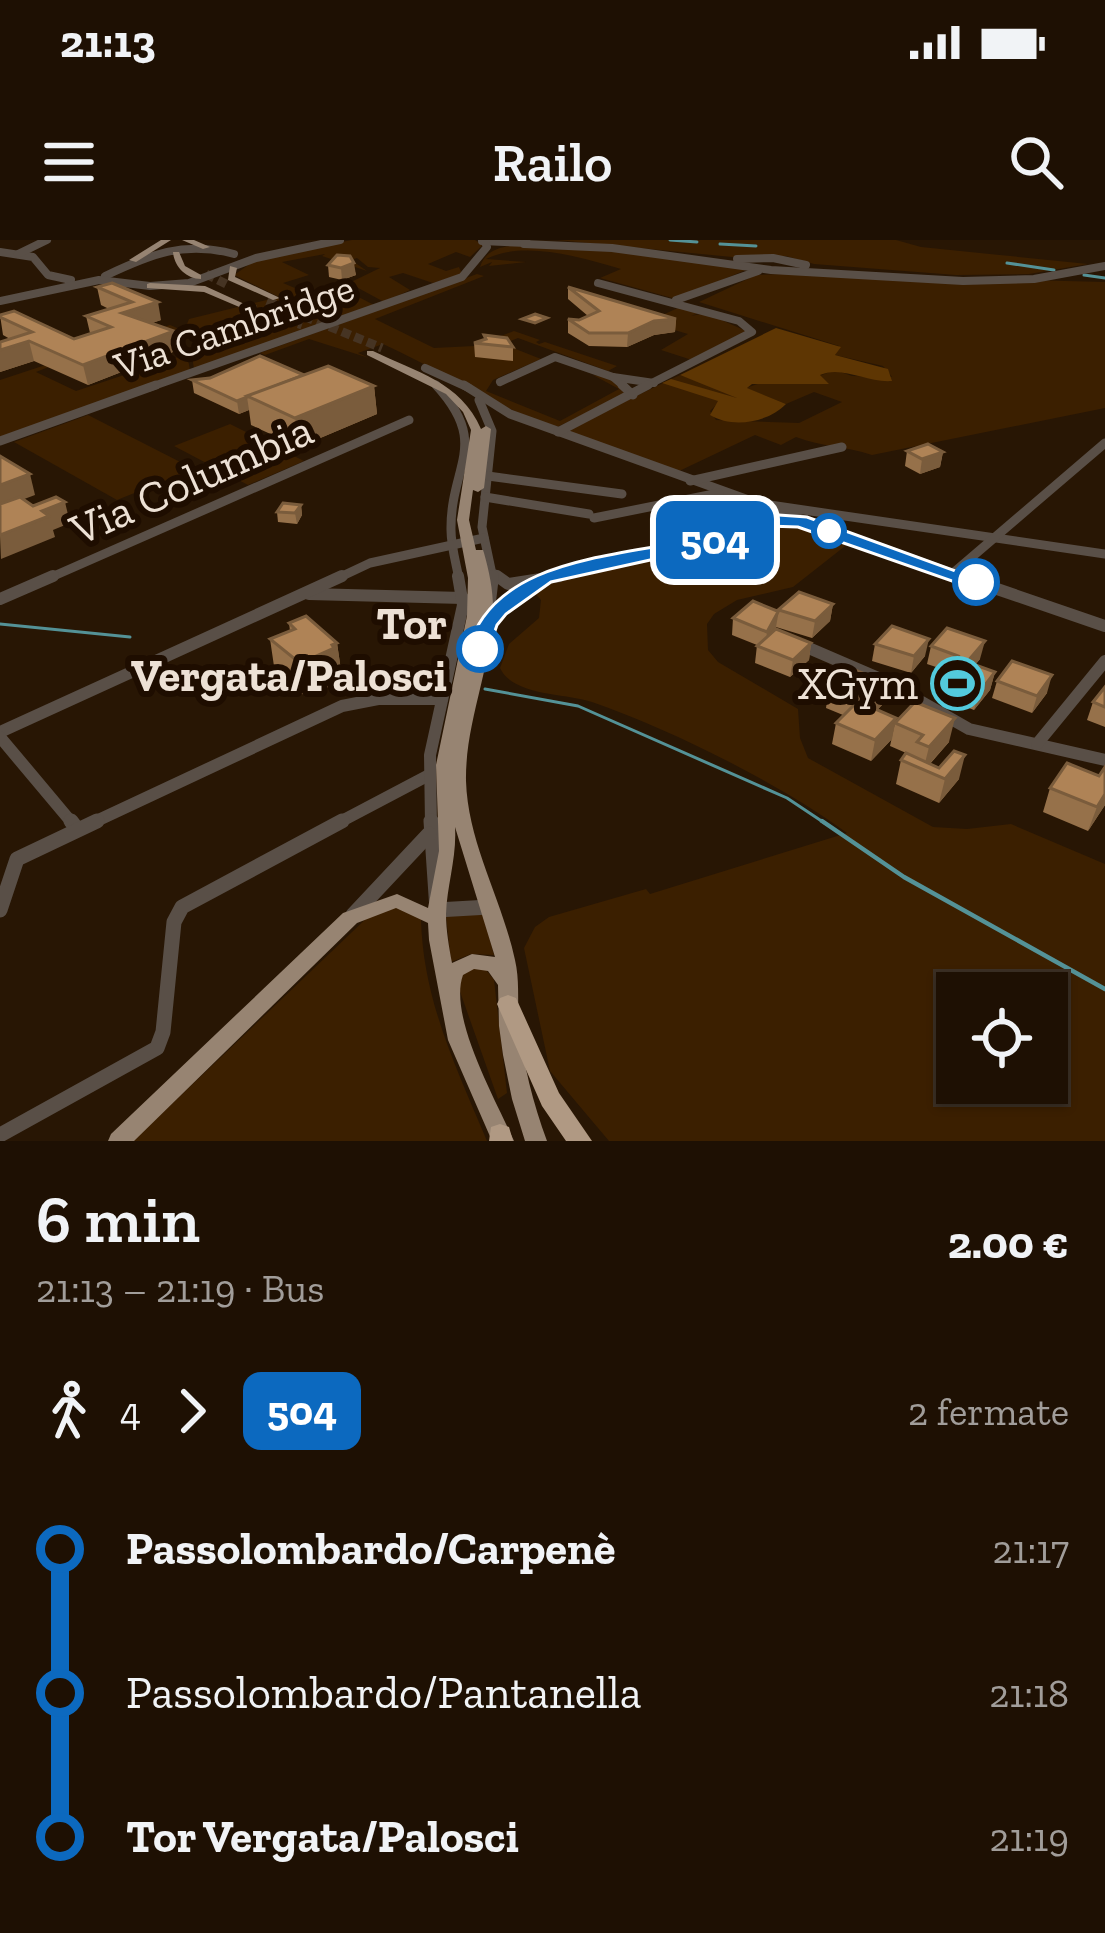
<!DOCTYPE html>
<html lang="it">
<meta charset="utf-8">
<style>
:root{--surface:#1e1003;--page:#26190d;--text:#f1f3f6;--muted:#a19d9a;--line:#3c3025}
body{margin:0;font-family:"Zilla Slab",serif;background:var(--page);color:var(--text);height:100vh;display:flex;flex-direction:column;font-size:45px;white-space:nowrap}
*{box-sizing:border-box;margin:0}
p{font-size:39px;color:var(--muted)}
.icon{flex:none;width:66px;height:66px;fill:none;stroke:currentColor;stroke-width:2;stroke-linecap:round;stroke-linejoin:round}
.map{position:relative;height:901px;overflow:hidden}
.drawer{display:flex;flex-direction:column;background:var(--surface);flex:1}
.drawer>*{flex:none}
.badge{padding:0 24px;border-radius:18px;font-size:42px;line-height:78px}
.tools{position:absolute;left:936px;top:732px;display:grid;gap:24px}
.tools a{display:grid;place-items:center;width:132px;height:132px;border-radius:0px;background:var(--surface);box-shadow:0 3px 9px #0004,0 0 0 3px var(--line);font-size:60px}
.map>.badge{position:absolute;translate:-50% -50%;box-shadow:0 0 0 6px #fff}
.legs{display:flex;align-items:center;gap:18px;height:132px;padding:0 36px;font-size:39px}
.legs p{margin-inline-start:auto}
.headline{display:flex;align-items:center;justify-content:space-between;height:204px;padding:0 36px}
h1{font-size:66px;font-weight:600;line-height:90px}
ul{padding:0 36px;list-style:none}
li{display:flex;align-items:center;gap:42px;height:144px;font-size:45px}
li i{display:grid;place-items:center;width:18px;height:100%;margin:0 15px;background:currentColor}
li i::after{content:'';width:30px;height:30px;margin:-15px;border:9px solid;border-radius:50%;background:var(--surface)}
li p{margin-inline-start:auto}
li:first-child i{background:linear-gradient(#0000 50%,currentColor 0)}
li:last-child i{background:linear-gradient(currentColor 50%,#0000 0)}
.status{display:flex;justify-content:space-between;align-items:center;height:84px;padding:0 60px;background:var(--surface);direction:ltr}
.status svg{height:33px;fill:currentColor}
header{display:flex;justify-content:space-between;align-items:center;height:156px;padding:0 36px;background:var(--surface);font-size:54px;font-weight:600}
.map>svg:first-child{display:block}
</style>
<div class="status"><b>21:13</b><svg viewBox="0 0 49 12"><path d="M0 12V9h3v3zM5 12V6h3v6zM10 12V3h3v9zM15 12V0h3v12zM26 1h20v11H26zM47 4h2v5h-2z"/></svg></div>
<header><svg class="icon" aria-label="menu" viewBox="0 0 24 24"><path d="M4 6h16M4 12h16M4 18h16"/></svg>Railo<svg class="icon" aria-label="search" viewBox="0 0 24 24"><circle cx="10" cy="10" r="6"/><path d="M15 15l6 6"/></svg></header>
<div class="map">
<svg width="1105" height="901" viewBox="0 0 1105 901">
<rect width="100%" height="100%" fill="#281604"/>
<g fill="#3b1f00" fill-rule="evenodd">
<path d="M 352,0 L 475,0 L 483,5 L 470,17 L 456,12 L 428,24 L 446,31 L 459,27 L 462,34 L 433,43 L 403,33 L 389,37 L 410,50 L 384,62 L 349,43 L 380,28 L 368,27 L 357,18 L 351,20 L 367,31 L 322,16 L 325,14 L 282,22 L 309,35 L 283,43 L 309,54 L 345,50 L 374,65 L 194,129 L 192,116 L 200,109 L 185,111 L 144,93 L 170,85 L 184,91 L 162,97 L 189,108 L 217,97 L 187,84 L 189,79 L 279,57 L 234,35 L 257,19 Z"/>
<path d="M 557,0 L 896,0 L 921,7 L 1088,24 L 1029,34 L 956,35 L 814,24 L 786,16 L 732,17 Z"/>
<path d="M 534,4 L 726,22 L 748,29 L 676,59 L 600,38 L 621,29 C 580,17 524,0 486,19 L 526,22 L 489,26 L 492,22 L 480,27 C 487,4 513,6 534,4 Z"/>
<path d="M 477,34 L 484,36 L 375,79 L 434,108 L 474,106 L 514,91 L 540,100 L 536,102 L 539,104 L 545,102 L 617,126 L 608,131 L 518,98 L 503,104 L 541,119 L 493,140 L 486,151 L 560,181 L 619,149 L 593,135 L 611,138 L 628,153 L 555,188 C 494,166 442,131 383,104 L 358,113 L 369,118 L 309,99 L 265,115 L 260,113 Z"/>
<path d="M 784,34 L 1105,42 L 1105,168 L 872,215 C 845,206 822,207 796,197 L 781,205 L 755,195 L 675,233 L 569,193 L 569,188 L 680,135 L 739,156 L 719,162 L 710,171 L 716,180 L 799,183 L 842,162 L 814,152 L 786,164 L 746,148 L 763,142 L 824,142 L 819,136 L 835,130 L 852,136 L 892,137 L 883,126 L 835,115 L 839,106 L 699,62 L 756,35 Z"/>
<path d="M 680,67 L 699,73 L 691,76 L 706,73 L 746,91 L 695,121 L 661,110 L 688,94 L 647,82 Z"/>
<path d="M 94,109 L 36,132 L 76,151 L 187,114 L 190,130 C 128,152 66,174 0,197 L 0,140 Z"/>
<path d="M 88,175 L 194,229 L 117,260 L 14,202 Z"/>
<path d="M 230,184 L 304,221 L 248,245 L 174,206 Z"/>
<path d="M 720,257 L 747,268 L 750,279 L 729,290 L 687,301 L 657,270 Z"/>
<path d="M 768,284 L 793,284 L 849,303 L 793,347 L 737,360 L 714,374 L 707,384 L 708,410 L 718,422 L 798,469 L 800,498 L 808,518 L 933,587 L 967,589 L 1011,584 L 1105,624 L 1105,901 L 609,901 L 550,831 L 524,708 L 535,687 L 549,677 L 646,649 L 650,654 L 847,593 C 781,544 670,489 592,462 C 565,453 513,456 500,428 L 509,404 L 539,378 L 541,360 L 532,350 L 541,345 L 733,301 ZM 957,753 L 1047,753 L 1047,843 L 957,843 Z"/>
<path d="M 401,665 L 421,679 C 423,760 456,827 487,901 L 133,901 L 373,672 Z"/>
<path d="M 482,671 L 494,715 L 471,714 L 451,722 L 446,676 Z"/>
<path d="M 483,726 L 494,740 L 507,853 L 498,859 L 457,743 L 460,733 Z"/>
</g>
<path fill="#5e3603" d="M 776,88 L 841,107 L 835,115 L 888,129 L 892,141 C 867,143 842,125 820,135 L 829,144 L 752,144 L 747,148 L 786,164 C 769,182 733,189 710,175 L 718,161 L 662,143 L 671,139 L 737,158 L 680,135 Z"/>
<g fill="none" stroke-linecap="round" stroke-linejoin="round">
<g stroke="#549297" stroke-width="3">
<path d="M 670,0 L 697,2"/>
<path d="M 720,4 L 756,6"/>
<path d="M 1007,23 L 1054,30"/>
<path d="M 1084,35 L 1105,38"/>
<path d="M 0,384 L 130,397"/>
<path d="M 485,449 L 578,466 L 787,558 L 826,584"/>
</g>
<path stroke="#549297" stroke-width="4.5" d="M 822,581 L 904,637 L 1105,749"/>
<g stroke="#463423" stroke-width="9" stroke-dasharray="9 4.5" stroke-linecap="butt">
<path d="M 206,34 L 228,45"/>
<path d="M 267,61 L 382,108"/>
<path d="M 247,67 L 302,85"/>
</g>
<g stroke="#594f47" stroke-width="8">
<path d="M 482,1 L 527,3"/>
<path d="M 524,4 L 612,8 L 771,30 L 963,41 L 1034,39 L 1105,26"/>
<path d="M 0,12 L 33,17 L 48,35 L 71,40"/>
<path d="M 18,14 L 47,0"/>
<path d="M 737,19 L 773,18 L 806,25"/>
<path d="M 105,36 C 149,15 184,0 234,14"/>
<path d="M 598,43 L 739,81 L 752,92 L 642,148"/>
<path d="M 676,60 L 758,31"/>
<path d="M 0,61 L 99,40 L 150,46 L 189,43 L 256,18 L 340,0"/>
<path d="M 425,128 L 469,148"/>
<path d="M 500,142 L 555,117 L 613,137"/>
<path d="M 436,145 L 439,148"/>
<path d="M 148,148 L 462,37 L 487,7 L 485,2"/>
<path d="M 626,148 L 613,137 L 654,143"/>
</g>
<g stroke="#594f47" stroke-width="9">
<path d="M 436,145 C 491,205 450,225 451,290 C 451,306 456,323 459,339"/>
<path d="M 464,145 L 510,174 L 968,339"/>
<path d="M 622,145 L 633,155"/>
<path d="M 479,160 L 492,191 L 482,287 L 493,339"/>
<path d="M 558,192 L 648,145"/>
<path d="M 0,201 L 156,145"/>
<path d="M 488,236 L 622,254"/>
<path d="M 690,241 L 842,207"/>
<path d="M 485,257 L 589,274"/>
<path d="M 756,263 L 1105,314"/>
<path d="M 594,278 L 719,253"/>
<path d="M 495,334 L 501,339"/>
<path d="M 952,334 L 1105,203"/>
<path d="M 47,339 L 409,180"/>
<path d="M 336,339 L 370,323 L 484,298"/>
<path d="M 546,339 L 720,299 L 764,280 L 787,280"/>
</g>
<g stroke="#594f47" stroke-width="12">
<path d="M 497,336 L 508,344 L 560,336"/>
<path d="M 959,336 L 1105,386"/>
<path d="M 309,354 L 463,358"/>
<path d="M 0,359 L 53,336"/>
<path d="M 488,378 L 493,336"/>
<path d="M 491,379 L 530,346"/>
<path d="M 797,403 L 883,440 L 969,489 L 1105,520"/>
<path d="M 0,492 L 342,336"/>
<path d="M 0,497 L 73,584"/>
<path d="M 1037,504 L 1105,421"/>
<path d="M 90,584 L 342,466 L 378,459 L 442,459"/>
<path d="M 336,584 L 429,535"/>
<path d="M 431,584 L 430,515 L 463,365 L 458,336"/>
</g>
<g stroke="#594f47" stroke-width="15">
<path d="M 71,581 L 77,589"/>
<path d="M 431,581 L 437,670 L 489,667"/>
<path d="M 0,670 L 17,619 L 97,581"/>
<path d="M 353,675 L 429,594"/>
<path d="M 0,895 L 157,808 L 163,792 L 174,682 L 182,667 L 342,581"/>
</g>
<g fill="#978472" fill-rule="evenodd">
<path d="M 161,0 L 171,0 L 136,22 L 129,20 Z"/>
<path d="M 182,0 L 194,0 L 210,7 L 203,9 Z"/>
<path d="M 173,12 L 179,12 L 185,26 L 201,35 L 201,39 C 186,39 174,26 173,12 Z"/>
<path d="M 230,26 L 237,28 L 235,37 L 280,58 L 273,60 L 228,40 Z"/>
<path d="M 150,43 L 205,46 L 251,67 L 244,69 L 204,52 L 147,48 L 147,44 Z"/>
<path d="M 367,111 L 373,111 C 416,132 461,142 481,189 L 486,186 L 491,189 L 484,248 L 478,252 L 473,250 L 469,280 L 476,310 L 483,310 L 484,313 C 489,331 493,349 493,368 C 492,427 465,482 466,541 C 468,604 502,659 515,720 C 520,741 517,763 519,784 C 523,824 533,863 547,901 L 525,901 L 512,859 L 503,815 L 499,786 L 498,745 L 488,731 L 474,729 L 463,735 C 448,777 496,860 514,901 L 492,901 L 448,800 L 429,700 L 428,683 L 396,668 L 357,683 L 134,901 L 108,901 L 111,894 L 343,673 L 397,654 L 428,668 L 439,611 L 436,525 L 467,376 L 468,338 L 457,280 L 471,190 L 463,172 L 446,154 L 367,115 ZM 455,587 L 495,717 L 472,714 L 452,723 C 449,707 446,690 446,674 C 447,645 457,617 455,587 Z"/>
</g>
<g fill="#b09983" fill-rule="evenodd">
<path d="M 508,755 L 516,758 L 559,853 L 592,901 L 566,901 L 542,866 L 497,764 L 500,758 Z"/>
<path d="M 500,884 L 509,887 L 513,901 L 489,901 L 491,887 Z"/>
</g>
</g>
<g fill="#96714a">
<path d="M 350,16 L 356,35 L 342,40 L 329,37 L 328,25 Z"/>
<path d="M 112,43 L 161,80 L 152,83 L 178,110 L 88,145 L 34,121 L 0,132 L 0,102 L 10,99 L 3,95 L 0,75 L 74,99 L 90,93 L 86,76 L 109,69 L 101,65 L 97,47 Z"/>
<path d="M 568,47 L 676,79 L 675,92 L 654,95 L 627,107 L 589,106 L 568,93 L 568,79 L 579,80 L 588,76 L 568,59 Z"/>
<path d="M 484,95 L 513,107 L 513,121 L 475,117 L 474,103 L 484,100 Z"/>
<path d="M 304,135 L 374,146 L 377,174 L 299,207 L 251,185 L 249,170 L 239,174 L 194,153 L 192,140 Z"/>
<path d="M 907,211 L 943,212 L 940,227 L 920,234 L 905,226 Z"/>
<path d="M 301,265 L 302,275 L 297,284 L 278,282 L 277,272 Z"/>
<path d="M 833,364 L 830,381 L 812,398 L 776,387 L 775,390 L 811,403 L 809,420 L 790,437 L 755,423 L 757,405 L 732,395 L 733,378 L 777,371 Z"/>
<path d="M 289,383 L 337,403 L 342,437 L 338,439 L 338,442 L 312,455 L 301,454 L 275,433 L 270,399 L 290,391 Z"/>
<path d="M 875,404 L 925,416 L 911,433 L 872,421 Z"/>
<path d="M 931,406 L 980,419 L 975,425 L 995,432 L 990,450 L 974,470 L 935,455 L 939,438 L 945,430 L 927,424 Z"/>
<path d="M 997,441 L 1047,453 L 1032,473 L 992,458 Z"/>
<path d="M 829,447 L 883,464 L 877,470 L 896,478 L 892,499 L 871,521 L 832,504 L 836,483 L 843,475 L 826,468 Z"/>
<path d="M 1105,447 L 1105,487 L 1087,480 L 1093,462 Z"/>
<path d="M 895,483 L 949,502 L 930,524 L 959,539 L 939,563 L 896,544 L 901,520 L 913,516 L 890,506 Z"/>
<path d="M 1050,548 L 1105,565 L 1088,591 L 1043,572 Z"/>
</g>
<g fill="#7a5c3c">
<path d="M 354,23 L 356,35 L 342,40 L 341,28 Z"/>
<path d="M 158,62 L 161,80 L 126,92 L 122,73 Z"/>
<path d="M 676,79 L 675,92 L 654,95 L 627,107 L 628,93 L 654,81 Z"/>
<path d="M 174,91 L 178,110 L 88,145 L 83,125 Z"/>
<path d="M 29,101 L 34,121 L 0,132 L 0,110 Z"/>
<path d="M 374,146 L 377,174 L 299,207 L 295,178 Z"/>
<path d="M 247,157 L 249,170 L 239,174 L 237,161 Z"/>
<path d="M 943,212 L 940,227 L 920,234 L 922,219 Z"/>
<path d="M 30,234 L 35,255 L 0,268 L 0,245 Z"/>
<path d="M 65,262 L 70,283 L 53,290 L 55,297 L 1,319 L 0,296 L 42,271 Z"/>
<path d="M 301,265 L 302,275 L 297,284 L 295,273 Z"/>
<path d="M 833,364 L 830,381 L 812,398 L 815,381 Z"/>
<path d="M 779,370 L 776,387 L 765,409 L 767,392 Z"/>
<path d="M 929,399 L 925,416 L 911,433 L 914,416 Z"/>
<path d="M 985,401 L 980,419 L 963,440 L 967,422 Z"/>
<path d="M 337,403 L 342,437 L 338,439 L 338,442 L 312,455 L 307,420 Z"/>
<path d="M 811,403 L 809,420 L 790,437 L 793,420 Z"/>
<path d="M 995,432 L 990,450 L 974,470 L 979,453 Z"/>
<path d="M 1052,435 L 1047,453 L 1032,473 L 1037,456 Z"/>
<path d="M 887,443 L 883,464 L 862,486 L 866,465 Z"/>
<path d="M 896,478 L 892,499 L 871,521 L 875,500 Z"/>
<path d="M 955,478 L 949,502 L 923,531 L 929,507 Z"/>
<path d="M 965,515 L 959,539 L 939,563 L 945,539 Z"/>
<path d="M 1105,554 L 1105,565 L 1088,591 L 1097,567 Z"/>
</g>
<g fill="#af8356" stroke="#7a5c3c" stroke-width="3">
<path d="M 337,15 L 350,16 L 354,23 L 341,28 L 328,25 Z"/>
<path d="M 112,43 L 158,62 L 122,73 L 174,91 L 83,125 L 29,101 L 0,110 L 0,102 L 32,92 L 0,77 L 0,75 L 14,71 L 74,99 L 111,87 L 86,76 L 132,62 L 97,47 Z"/>
<path d="M 568,47 L 676,79 L 654,81 L 628,93 L 589,93 L 568,79 L 579,80 L 599,71 Z"/>
<path d="M 535,74 L 547,78 L 535,83 L 522,79 Z"/>
<path d="M 484,95 L 507,98 L 513,107 L 474,103 L 486,99 Z"/>
<path d="M 260,116 L 304,135 L 237,161 L 192,140 L 210,138 Z"/>
<path d="M 328,126 L 374,146 L 295,178 L 247,156 Z"/>
<path d="M 928,204 L 943,212 L 922,219 L 907,211 Z"/>
<path d="M 0,216 L 30,234 L 0,245 Z"/>
<path d="M 20,257 L 33,266 L 56,257 L 65,262 L 42,271 L 49,276 L 0,295 L 0,264 Z"/>
<path d="M 283,263 L 301,265 L 295,273 L 277,272 Z"/>
<path d="M 799,352 L 833,364 L 815,381 L 779,370 L 767,392 L 733,378 L 753,361 L 777,371 Z"/>
<path d="M 306,376 L 337,403 L 332,405 L 334,408 L 307,420 L 296,420 L 270,399 L 295,389 L 289,383 Z"/>
<path d="M 892,386 L 929,399 L 914,416 L 875,404 Z"/>
<path d="M 947,388 L 985,401 L 967,422 L 995,432 L 979,453 L 939,438 L 958,416 L 931,406 Z"/>
<path d="M 776,389 L 811,403 L 793,420 L 757,406 Z"/>
<path d="M 1012,421 L 1052,435 L 1037,456 L 997,441 Z"/>
<path d="M 850,428 L 887,443 L 866,465 L 896,478 L 875,500 L 836,483 L 859,460 L 829,447 Z"/>
<path d="M 1105,447 L 1105,467 L 1093,462 Z"/>
<path d="M 915,462 L 955,478 L 929,507 L 917,502 L 923,495 L 895,483 Z"/>
<path d="M 954,511 L 965,515 L 945,539 L 901,520 L 906,513 L 939,528 Z"/>
<path d="M 1067,523 L 1099,536 L 1105,527 L 1105,554 L 1097,567 L 1050,548 Z"/>
</g>
<path fill="#0c69bf" stroke="#fff" stroke-width="3" d="M 764,274 L 807,277 L 986,342 L 969,347 L 798,287 L 767,286 L 727,303 L 551,342 L 506,374 L 497,385 L 487,414 L 472,414 L 468,409 C 496,312 630,318 711,295 C 729,290 746,279 764,274 Z"/>
<defs>
<symbol id="stadium-ring" viewBox="-11 -11 22 22"><circle r="9.5" fill="#1e0d00" stroke="#53cadc" stroke-width="1.5"/><path d="M0-5a6.5 5 0 1 0 0 10a6.5 5 0 1 0 0-10ZM-3.5-1.8h7v3.6h-7Z" fill="#53cadc"/></symbol>
</defs>
<g fill-rule="evenodd">
<use href="#stadium-ring" x="928" y="414" width="59" height="59"/>
</g>
<g fill="#fff" stroke="#0c69bf" stroke-width="6">
<circle cx="829" cy="291" r="15"/>
<circle cx="976" cy="342" r="21"/>
<circle cx="480" cy="409" r="21"/>
</g>
<g text-anchor="middle" stroke-width="12" stroke-linejoin="round" paint-order="stroke">
<g font-size="39" fill="#ede1d5" stroke="#1e0d00">
<text transform="translate(234 86) rotate(-19)" y="14">Via Cambridge</text>
</g>
<g font-size="45" fill="#ede1d5" stroke="#1e0d00">
<text transform="translate(191 239) rotate(-24)" y="16">Via Columbia</text>
</g>
<g font-size="45" font-weight="bold" fill="#ede1d5" stroke="#1e0d00" text-anchor="end">
<text x="447" y="399">Tor<tspan x="447" dy="52">Vergata/Palosci</tspan></text>
</g>
<g font-size="45" fill="#ede1d5" stroke="#1e0d00" text-anchor="end">
<text x="918" y="459">XGym</text>
</g>
</g>
</svg>
<div class="tools">
<a><svg class="icon" aria-label="locate" viewBox="0 0 24 24"><circle cx="12" cy="12" r="6"/><path d="M12 2v4M12 18v4M2 12h4M18 12h4"/></svg></a>
</div>
<b class="badge" style="left:715px;top:300px;background:#0c69bf;color:#fff">504</b>
</div>
<section class="drawer">
<div class="headline"><div><h1>6 min</h1><p>21:13 – 21:19 · Bus</p></div><b>2.00 €</b></div>
<div class="legs"><svg class="icon" aria-label="walk" viewBox="0 0 24 24"><circle cx="13" cy="4" r="2"/><path d="M13 8l-2 6 4 7M11 14l-3 7M7 12l3-4h3l4 4"/></svg>4<svg class="icon" aria-label="forward" viewBox="0 0 24 24"><path d="M9 5l7 7-7 7"/></svg><b class="badge" style="background:#0c69bf;color:#fff">504</b><p>2 fermate</p></div>
<ul>
<li><i style="color:#0c69bf"></i><b>Passolombardo/Carpenè</b><p>21:17</p></li>
<li><i style="color:#0c69bf"></i><span>Passolombardo/Pantanella</span><p>21:18</p></li>
<li><i style="color:#0c69bf"></i><b>Tor Vergata/Palosci</b><p>21:19</p></li>
</ul>
</section>
